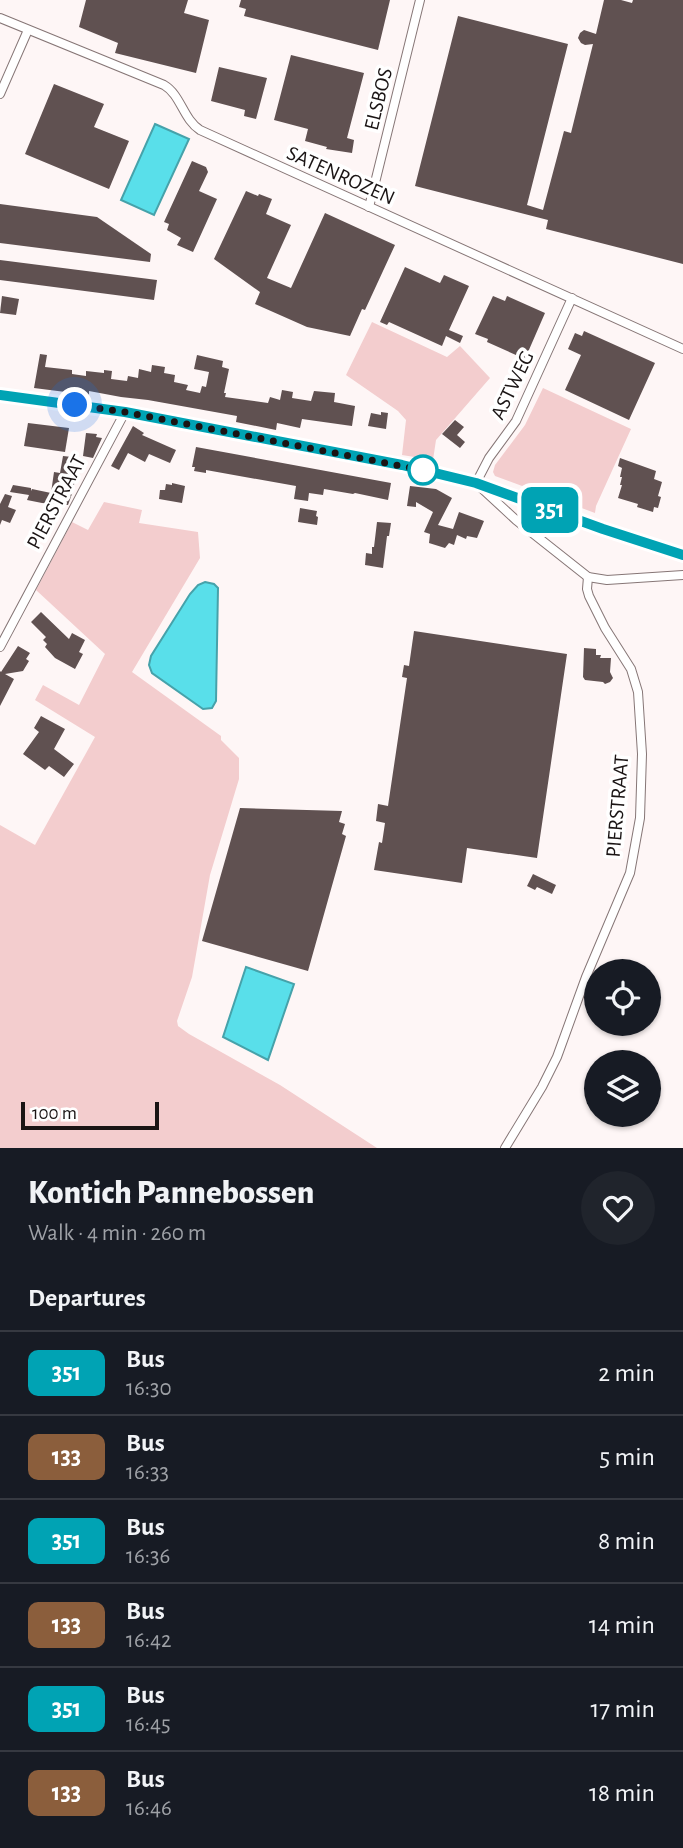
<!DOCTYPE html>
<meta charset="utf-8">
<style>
:root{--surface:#171b24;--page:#20242c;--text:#f1f3f6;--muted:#9ea1a6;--line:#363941}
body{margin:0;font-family:"Alegreya Sans",sans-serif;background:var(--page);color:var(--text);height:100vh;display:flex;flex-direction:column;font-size:26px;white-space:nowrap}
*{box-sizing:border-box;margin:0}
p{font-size:23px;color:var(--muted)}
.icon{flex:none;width:38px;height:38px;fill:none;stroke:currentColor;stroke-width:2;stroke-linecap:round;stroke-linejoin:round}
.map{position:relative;height:1148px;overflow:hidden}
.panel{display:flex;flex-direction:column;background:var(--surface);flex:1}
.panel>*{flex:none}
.badge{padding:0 14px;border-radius:10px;font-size:24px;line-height:46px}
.fabs{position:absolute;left:584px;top:959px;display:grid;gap:14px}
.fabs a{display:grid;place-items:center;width:77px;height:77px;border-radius:50%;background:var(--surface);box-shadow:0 2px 5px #0004;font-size:35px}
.scale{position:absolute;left:21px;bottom:18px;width:138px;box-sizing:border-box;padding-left:7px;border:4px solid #1a1414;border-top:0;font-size:19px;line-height:24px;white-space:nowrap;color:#1a1414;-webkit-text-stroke:5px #fff;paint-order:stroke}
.you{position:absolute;width:35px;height:35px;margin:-18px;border:5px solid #fff;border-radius:50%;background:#1a73e8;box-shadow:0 0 0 10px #1a73e833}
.map>.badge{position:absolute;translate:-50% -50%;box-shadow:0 0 0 4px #fff}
h2{padding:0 28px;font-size:26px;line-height:63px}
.round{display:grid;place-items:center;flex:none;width:74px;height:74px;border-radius:37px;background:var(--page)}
.headline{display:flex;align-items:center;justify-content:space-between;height:119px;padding:0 28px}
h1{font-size:33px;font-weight:800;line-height:52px}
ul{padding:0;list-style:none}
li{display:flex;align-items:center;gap:21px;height:84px;padding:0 28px;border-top:2px solid var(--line)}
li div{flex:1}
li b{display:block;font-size:26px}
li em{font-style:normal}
li .badge{min-width:77px;font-weight:700;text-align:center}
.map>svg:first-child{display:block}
</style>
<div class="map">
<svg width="683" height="1148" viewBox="0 0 683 1148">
<rect width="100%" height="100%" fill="#fef6f6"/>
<g fill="#f3cdce">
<path d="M 372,322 L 447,357 L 460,346 L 490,378 L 436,440 L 433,460 L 402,455 L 406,420 L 398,411 L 346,375 Z"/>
<path d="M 543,388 L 631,429 L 596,506 L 595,513 L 495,476 L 493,472 L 495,465 L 525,425 Z"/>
<path d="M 104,502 L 142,510 L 139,523 L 198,532 L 200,558 L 132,672 L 221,736 L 221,740 L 239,758 L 239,779 L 210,875 L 192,977 L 177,1021 L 178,1026 L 189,1034 L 280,1085 L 377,1148 L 0,1148 L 0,825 L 35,845 L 95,737 L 35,700 L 43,685 L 79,705 L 105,654 L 36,590 L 72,522 L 88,530 Z"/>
</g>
<g fill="#59dfea" stroke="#46a2aa" stroke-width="2">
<path d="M 155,124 L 189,139 L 154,215 L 121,200 Z"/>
<path d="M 205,582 L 214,584 L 218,588 L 216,701 L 212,708 L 203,709 L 152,673 L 149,665 L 151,656 L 190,594 L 198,585 Z"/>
<path d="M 246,967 L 294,984 L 268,1060 L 223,1037 Z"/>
</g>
<g fill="#605151">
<path d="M 86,0 L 188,0 L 184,13 L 209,20 L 196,73 L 115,53 L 118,43 L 79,27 Z"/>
<path d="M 241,0 L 390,0 L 378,50 L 244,16 L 246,9 L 239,7 Z"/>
<path d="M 604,0 L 621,0 L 632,3 L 633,0 L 683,0 L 683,264 L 546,229 L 548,220 L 415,186 L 458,16 L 568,44 L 527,205 L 543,210 L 564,131 L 571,133 L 593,44 L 585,45 L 581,43 L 578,38 L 580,33 L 584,30 L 596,34 Z"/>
<path d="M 291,55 L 364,73 L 347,138 L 354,140 L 352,153 L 326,149 L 327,147 L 305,141 L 308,129 L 274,120 Z"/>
<path d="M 219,67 L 267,78 L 256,119 L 244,116 L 245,110 L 211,101 Z"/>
<path d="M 54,84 L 104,104 L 94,127 L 129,141 L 109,189 L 25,154 Z"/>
<path d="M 192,161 L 206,167 L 208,172 L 199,191 L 217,199 L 193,252 L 177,245 L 181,238 L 167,230 L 169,224 L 164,222 Z"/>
<path d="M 246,191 L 258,196 L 259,194 L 272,199 L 266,214 L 291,225 L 267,278 L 291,288 L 325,213 L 395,245 L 365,310 L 362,309 L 350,336 L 307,327 L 255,304 L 260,292 L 214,259 Z"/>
<path d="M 0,204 L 97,217 L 151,254 L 150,262 L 0,243 Z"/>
<path d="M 0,260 L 157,280 L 154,300 L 0,280 Z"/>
<path d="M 405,267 L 440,283 L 444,275 L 469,286 L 449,330 L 463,336 L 460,343 L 446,336 L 442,346 L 389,322 L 387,325 L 380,322 Z"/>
<path d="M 2,296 L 19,299 L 16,315 L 0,313 Z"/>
<path d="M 493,296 L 505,301 L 507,296 L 545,313 L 525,359 L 487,342 L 488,339 L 475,334 Z"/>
<path d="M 584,331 L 655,363 L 629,420 L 565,390 L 581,355 L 568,349 L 575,333 L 582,336 Z"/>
<path d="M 40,354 L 47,355 L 45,367 L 72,370 L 72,374 L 86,376 L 86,371 L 104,373 L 104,370 L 112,371 L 111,379 L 127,381 L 128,376 L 138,378 L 139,369 L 151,372 L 152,365 L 165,367 L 164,373 L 175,375 L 174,382 L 188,385 L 186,390 L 200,393 L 202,386 L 206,387 L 209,372 L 194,369 L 197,355 L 223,361 L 222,367 L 229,369 L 224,393 L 226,393 L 225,397 L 268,403 L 270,397 L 280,400 L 282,390 L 293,392 L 292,398 L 311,401 L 314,391 L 335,393 L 334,402 L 355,406 L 352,426 L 302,419 L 300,428 L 277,423 L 276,430 L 236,422 L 237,416 L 148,400 L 121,397 L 89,391 L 89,395 L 34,388 Z"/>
<path d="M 381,412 L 388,413 L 386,429 L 368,426 L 371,413 L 381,415 Z"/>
<path d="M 455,420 L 464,427 L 457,435 L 465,442 L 460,448 L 442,434 Z"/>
<path d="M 28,423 L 69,428 L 65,452 L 24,446 Z"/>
<path d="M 133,426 L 144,433 L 142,435 L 176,450 L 170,463 L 149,454 L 145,462 L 128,453 L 119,470 L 111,466 Z"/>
<path d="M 86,433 L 97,434 L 96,437 L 102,438 L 93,458 L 83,456 Z"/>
<path d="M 196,447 L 391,483 L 388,500 L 355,493 L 353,494 L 324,489 L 323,495 L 309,493 L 308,501 L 294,499 L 296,486 L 206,470 L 206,473 L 194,471 L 195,467 L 192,467 Z"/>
<path d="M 63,456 L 72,457 L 70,472 L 76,473 L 73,491 L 68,505 L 42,503 L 27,500 L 29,495 L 10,492 L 13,485 L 31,488 L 31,491 L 32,489 L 51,493 L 54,472 L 60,473 Z"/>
<path d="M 620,458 L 656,471 L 654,479 L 662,482 L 658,496 L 661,497 L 658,508 L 654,507 L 653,512 L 637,507 L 638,504 L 618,498 L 622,485 L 620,485 L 622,477 L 620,477 L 622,468 L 618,466 Z"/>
<path d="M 172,483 L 185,486 L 182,503 L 159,499 L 160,490 L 165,490 L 166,484 L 172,485 Z"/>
<path d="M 410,486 L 436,489 L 452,498 L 438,525 L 453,529 L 459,512 L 484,521 L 477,538 L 467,536 L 466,539 L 457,535 L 454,545 L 449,543 L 445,548 L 429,543 L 430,534 L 424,532 L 433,512 L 416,502 L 416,507 L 407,506 Z"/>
<path d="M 5,494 L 12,496 L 8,507 L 16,510 L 10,523 L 2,520 L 0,525 L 0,504 Z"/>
<path d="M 300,508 L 317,511 L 316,516 L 318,517 L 317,525 L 298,522 Z"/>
<path d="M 377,522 L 391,523 L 389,536 L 387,536 L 383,568 L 365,565 L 366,553 L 372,554 L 372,547 L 374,547 Z"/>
<path d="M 41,612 L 69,639 L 72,633 L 85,640 L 79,652 L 83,654 L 75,669 L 55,658 L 45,647 L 47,644 L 43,640 L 46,637 L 31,622 Z"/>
<path d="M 414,631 L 567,654 L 537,858 L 467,848 L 462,883 L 374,870 L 379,842 L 382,843 L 385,823 L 376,821 L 378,804 L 388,806 L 407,678 L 402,677 L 404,665 L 409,666 Z"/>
<path d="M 18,646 L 30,653 L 26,659 L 29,661 L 23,671 L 5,674 L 14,679 L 0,706 L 0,671 L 1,672 Z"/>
<path d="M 584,648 L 596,649 L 596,655 L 601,655 L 600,658 L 611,658 L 610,672 L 613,678 L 610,682 L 605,684 L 603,682 L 585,680 L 583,677 Z"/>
<path d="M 41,716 L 65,729 L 54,749 L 74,764 L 64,777 L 49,766 L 45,770 L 23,754 L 39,732 L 34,728 Z"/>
<path d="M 240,808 L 342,811 L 339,822 L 345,824 L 342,834 L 346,836 L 308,971 L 202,941 Z"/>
<path d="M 533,874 L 556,885 L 552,894 L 537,887 L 535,890 L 527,886 Z"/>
</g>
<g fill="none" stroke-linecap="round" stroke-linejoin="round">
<defs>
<g id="minor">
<path d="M 0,18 L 164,85 C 181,95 183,119 200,130 L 683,349"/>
<path d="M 0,94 L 28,30"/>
<path d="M 369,207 L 420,0"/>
<path d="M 572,298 L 516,421 L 489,458 L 476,483 L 516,520 L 588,577 L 607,580 L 683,575"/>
<path d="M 0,647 L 125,412"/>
<path d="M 505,1148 L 542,1087 L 557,1057 L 586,977 L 630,873 L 640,818 L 642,754 L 638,692 L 631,669 L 605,628 L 589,596 L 587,589 L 588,577"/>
</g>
<path id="tertiary" d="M 0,395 L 125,412 L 402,465 L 476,483 L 603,529 L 683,555"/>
</defs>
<use href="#minor" stroke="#867676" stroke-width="10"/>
<use href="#tertiary" stroke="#867676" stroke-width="12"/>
<use href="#minor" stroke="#fff" stroke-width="8"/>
<use href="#tertiary" stroke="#fff" stroke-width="10"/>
</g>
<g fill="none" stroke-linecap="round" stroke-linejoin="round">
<defs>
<path id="line" d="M 0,395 L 125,412 L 402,465 L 476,483 L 603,529 L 683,555"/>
</defs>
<use href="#line" stroke="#fff" stroke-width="16"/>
<use href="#line" stroke="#00a3b4" stroke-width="10"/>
<path stroke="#1a1414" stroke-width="7" stroke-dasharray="0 12.6" d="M 75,405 L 125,412 L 427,471 L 423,470"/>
</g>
<circle fill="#fff" stroke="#00a3b4" stroke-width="3.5" cx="423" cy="470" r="14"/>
<g text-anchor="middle" stroke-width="7" stroke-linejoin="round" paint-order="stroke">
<g font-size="21" fill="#1a1414" stroke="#fff">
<text transform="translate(378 99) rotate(-76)" y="7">ELSBOS</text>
<text transform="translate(341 175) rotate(24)" y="7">SATENROZEN</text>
<text transform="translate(512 385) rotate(-64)" y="7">ASTWEG</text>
<text transform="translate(56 502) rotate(-62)" y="7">PIERSTRAAT</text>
<text transform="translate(617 806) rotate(-85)" y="7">PIERSTRAAT</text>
</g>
</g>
</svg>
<div class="fabs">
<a><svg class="icon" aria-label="locate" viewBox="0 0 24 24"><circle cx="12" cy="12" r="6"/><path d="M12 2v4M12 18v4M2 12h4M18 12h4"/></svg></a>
<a><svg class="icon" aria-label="layers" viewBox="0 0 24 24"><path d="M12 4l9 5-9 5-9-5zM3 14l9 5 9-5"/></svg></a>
</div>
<div class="scale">100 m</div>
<div class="you" style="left:75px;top:405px"></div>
<b class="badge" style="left:550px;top:510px;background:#00a3b4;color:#fff">351</b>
</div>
<section class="panel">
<div class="headline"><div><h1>Kontich Pannebossen</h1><p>Walk · 4 min · 260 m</p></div><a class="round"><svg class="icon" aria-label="heart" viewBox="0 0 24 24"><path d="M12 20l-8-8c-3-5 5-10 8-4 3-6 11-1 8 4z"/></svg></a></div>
<h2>Departures</h2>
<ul>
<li><span class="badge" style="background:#00a3b4;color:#fff">351</span><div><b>Bus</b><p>16:30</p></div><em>2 min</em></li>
<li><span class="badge" style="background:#8b5e3c;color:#fff">133</span><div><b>Bus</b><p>16:33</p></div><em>5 min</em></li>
<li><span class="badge" style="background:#00a3b4;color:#fff">351</span><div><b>Bus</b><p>16:36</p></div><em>8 min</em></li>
<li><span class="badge" style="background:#8b5e3c;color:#fff">133</span><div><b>Bus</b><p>16:42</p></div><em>14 min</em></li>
<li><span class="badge" style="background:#00a3b4;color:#fff">351</span><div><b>Bus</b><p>16:45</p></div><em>17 min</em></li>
<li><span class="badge" style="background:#8b5e3c;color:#fff">133</span><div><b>Bus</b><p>16:46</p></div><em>18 min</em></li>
</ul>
</section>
